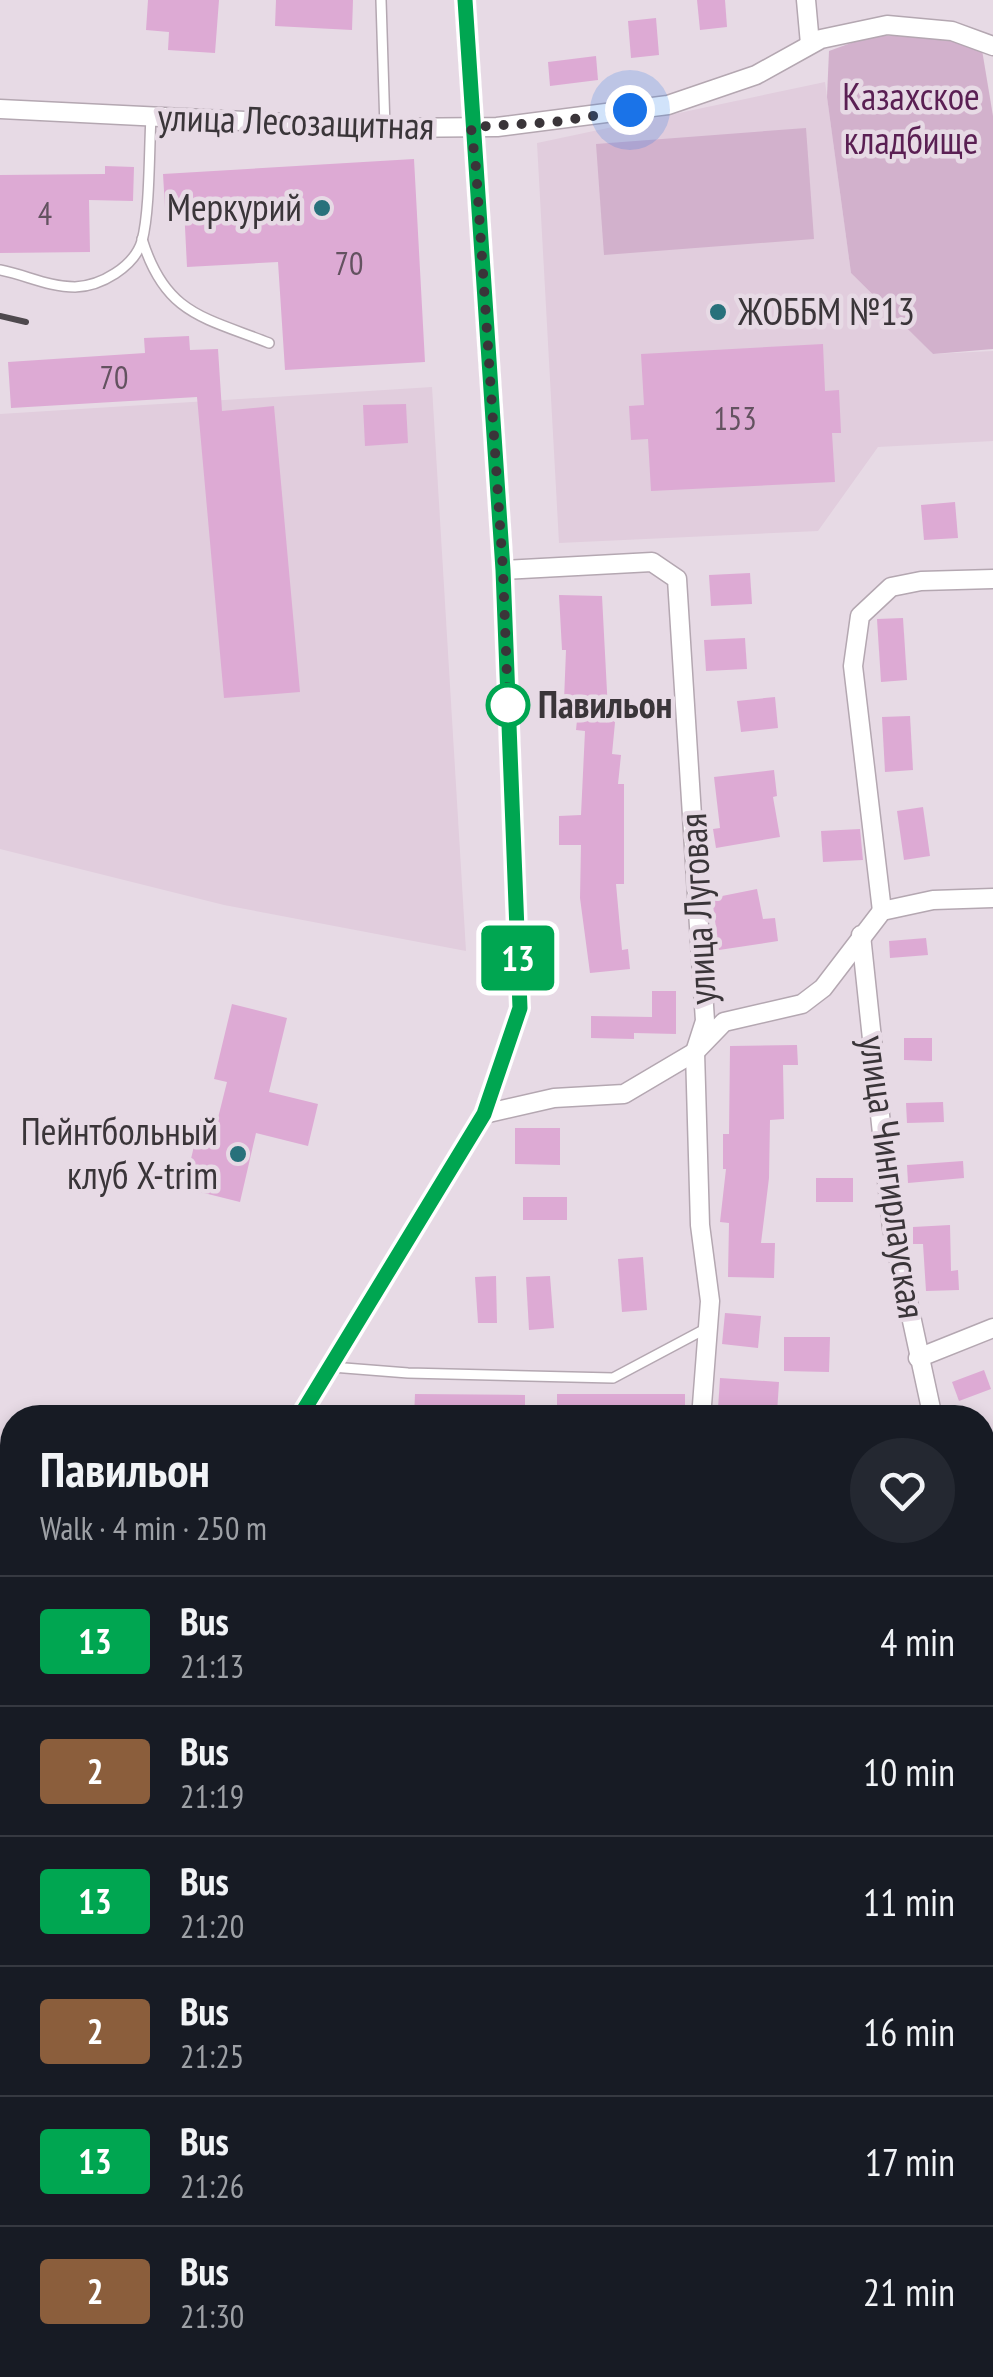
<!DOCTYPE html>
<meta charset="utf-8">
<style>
:root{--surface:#171b24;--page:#242831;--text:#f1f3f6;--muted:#9ea1a6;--line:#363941}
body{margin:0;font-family:"PT Sans Narrow",sans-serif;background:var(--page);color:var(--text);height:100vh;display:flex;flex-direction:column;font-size:38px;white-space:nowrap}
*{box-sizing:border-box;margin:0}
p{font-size:32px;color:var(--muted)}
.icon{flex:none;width:55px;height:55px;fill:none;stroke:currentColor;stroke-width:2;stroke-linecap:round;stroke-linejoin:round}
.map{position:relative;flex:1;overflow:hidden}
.side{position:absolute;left:0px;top:1405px;width:995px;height:972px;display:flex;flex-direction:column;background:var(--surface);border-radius:40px 40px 0 0;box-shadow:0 5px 15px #0003}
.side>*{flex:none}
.badge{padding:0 20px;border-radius:8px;font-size:35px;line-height:65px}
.you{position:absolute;width:50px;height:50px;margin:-25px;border:8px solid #fff;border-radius:50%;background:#1a73e8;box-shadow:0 0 0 15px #1a73e833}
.map>.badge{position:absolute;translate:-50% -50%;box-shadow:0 0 0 5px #fff}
.round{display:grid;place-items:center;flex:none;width:105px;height:105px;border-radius:52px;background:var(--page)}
.summary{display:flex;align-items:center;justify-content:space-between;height:170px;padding:0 40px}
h1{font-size:48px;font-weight:700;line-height:75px}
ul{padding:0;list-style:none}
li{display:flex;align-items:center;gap:30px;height:130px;padding:0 40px;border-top:2px solid var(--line)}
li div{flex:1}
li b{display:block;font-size:38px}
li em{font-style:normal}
li .badge{min-width:110px;font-weight:700;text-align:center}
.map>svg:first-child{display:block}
</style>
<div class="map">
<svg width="993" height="2377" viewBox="0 0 993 2377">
<rect width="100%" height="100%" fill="#e7dae5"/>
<g fill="#e1cddd">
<path d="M 825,82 L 851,273 L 933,354 L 993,351 L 993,441 L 878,447 L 818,531 L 559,543 L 537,143 Z"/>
<path d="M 432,387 L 466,951 L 224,905 L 0,849 L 0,414 Z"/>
<path d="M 0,1532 L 12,1536 L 12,1743 L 0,1740 Z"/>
</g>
<g fill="#d2b1cc">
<path d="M 873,35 L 942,38 L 982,50 L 993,116 L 993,349 L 933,354 L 851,273 L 827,97 L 829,51 Z"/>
<path d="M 806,128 L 814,239 L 604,255 L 596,144 Z"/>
</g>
<g fill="#ddaad4">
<path d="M 148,0 L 219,0 L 215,53 L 168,50 L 169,32 L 146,30 Z"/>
<path d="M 276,0 L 353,0 L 352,30 L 275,26 Z"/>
<path d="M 697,0 L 725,0 L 727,27 L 700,30 Z"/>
<path d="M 656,18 L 659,55 L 631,58 L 628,21 Z"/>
<path d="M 596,56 L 598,80 L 550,86 L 548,62 Z"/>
<path d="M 414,159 L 425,362 L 285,370 L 278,262 L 187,267 L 184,207 L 165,208 L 163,174 Z"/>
<path d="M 105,166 L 134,167 L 133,201 L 89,200 L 90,252 L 0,253 L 0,175 L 105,174 Z"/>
<path d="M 189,336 L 190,350 L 218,349 L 222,411 L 274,406 L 300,692 L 224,698 L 197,397 L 11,408 L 8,362 L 145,353 L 144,338 Z"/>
<path d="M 823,344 L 825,391 L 839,390 L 841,433 L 832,433 L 835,482 L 651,491 L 648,439 L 631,440 L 629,406 L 644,405 L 641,354 Z"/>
<path d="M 406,404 L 408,443 L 365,446 L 363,405 Z"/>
<path d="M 955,502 L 958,538 L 924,540 L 921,505 Z"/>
<path d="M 750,573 L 752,604 L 711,606 L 709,575 Z"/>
<path d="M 559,595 L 602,596 L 608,711 L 616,712 L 612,754 L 621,755 L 618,784 L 624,784 L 624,884 L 616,884 L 622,950 L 628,949 L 630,969 L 590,973 L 580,898 L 581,845 L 559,845 L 559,816 L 581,815 L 585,731 L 576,730 L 579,701 L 564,701 L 566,650 L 562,650 Z"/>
<path d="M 903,618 L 907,680 L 881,682 L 877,619 Z"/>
<path d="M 745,638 L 747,669 L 706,671 L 704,640 Z"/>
<path d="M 775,697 L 778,728 L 741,732 L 737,701 Z"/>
<path d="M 910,716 L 913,770 L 885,772 L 882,717 Z"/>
<path d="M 774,770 L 777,796 L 773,797 L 780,837 L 716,848 L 713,829 L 720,828 L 714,777 Z"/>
<path d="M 923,807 L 930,856 L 904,860 L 897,811 Z"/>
<path d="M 860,829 L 863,860 L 823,862 L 821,831 Z"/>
<path d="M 757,889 L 763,919 L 775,918 L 778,941 L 719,950 L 712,898 Z"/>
<path d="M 926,938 L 928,955 L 890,958 L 889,941 Z"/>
<path d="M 652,991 L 676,991 L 676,1034 L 634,1033 L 634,1039 L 591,1038 L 591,1016 L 652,1017 Z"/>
<path d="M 232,1004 L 287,1018 L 269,1092 L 318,1104 L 308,1146 L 256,1133 L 240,1202 L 184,1188 L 201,1117 L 217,1122 L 227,1082 L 214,1079 Z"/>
<path d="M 904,1038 L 932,1038 L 932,1061 L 904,1060 Z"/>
<path d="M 797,1045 L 798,1065 L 783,1065 L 784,1119 L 770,1120 L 769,1178 L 761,1243 L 775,1243 L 774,1278 L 728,1277 L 729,1223 L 720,1222 L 726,1169 L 723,1169 L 723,1134 L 729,1134 L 730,1046 Z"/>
<path d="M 943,1102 L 944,1122 L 907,1123 L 906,1103 Z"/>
<path d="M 515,1128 L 560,1128 L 560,1165 L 515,1164 Z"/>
<path d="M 963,1161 L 964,1178 L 908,1183 L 907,1165 Z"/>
<rect x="816" y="1178" width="37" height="24"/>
<rect x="523" y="1197" width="44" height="23"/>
<path d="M 950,1225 L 951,1271 L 958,1270 L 959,1290 L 926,1291 L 923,1244 L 913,1244 L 913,1227 Z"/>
<path d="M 643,1257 L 647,1310 L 622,1312 L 618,1259 Z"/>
<path d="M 496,1276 L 497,1323 L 478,1323 L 475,1277 Z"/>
<path d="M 550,1276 L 554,1328 L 529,1330 L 526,1277 Z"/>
<path d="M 725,1313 L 761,1316 L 758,1348 L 722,1344 Z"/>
<path d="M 784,1337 L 830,1337 L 829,1372 L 784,1371 Z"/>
<path d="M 984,1370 L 991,1389 L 959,1401 L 952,1382 Z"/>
<path d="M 720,1378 L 779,1382 L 777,1413 L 718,1409 Z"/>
<path d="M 415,1394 L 525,1395 L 525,1418 L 414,1418 Z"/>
<rect x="557" y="1394" width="128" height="24"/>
</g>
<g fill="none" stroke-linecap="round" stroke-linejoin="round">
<defs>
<g id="service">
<path d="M 381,0 L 385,128"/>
<path d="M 142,239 C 165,314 203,317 269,343"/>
<path d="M 0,270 C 26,275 49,287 75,287 C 101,286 134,267 142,241 C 150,211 149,150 151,117"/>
<path d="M 332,1367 L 408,1373 L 613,1378 L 707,1328"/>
</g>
<g id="minor">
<path d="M 806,0 L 810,44"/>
<path d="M 0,109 L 385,128 L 497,127 L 668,105 L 756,75 L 821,39 L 887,25 L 952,31 L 993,46"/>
<path d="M 503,570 L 652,562 L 677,579 L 705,1021 L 695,1052 L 700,1225 L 710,1301 L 701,1418"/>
<path d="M 882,911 L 853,666 L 860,616 L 891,587 L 921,581 L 993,579"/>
<path d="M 861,935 L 892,1228 L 933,1418"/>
<path d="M 484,1114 L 554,1098 L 624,1094 L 695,1052 L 724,1022 L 802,1004 L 823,988 L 882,911 L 933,900 L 993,898"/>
<path d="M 918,1358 L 993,1328"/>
<path d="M 299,1418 L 484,1114 L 520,1008 L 503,570 L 465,0"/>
<path d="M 982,1524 L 993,1546"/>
<path d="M 982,1803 L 993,1799"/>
<path d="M 0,1898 L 12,1881"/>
<path d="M 982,2041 L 993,2038"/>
<path d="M 0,2081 L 12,2002"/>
<path d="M 0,2277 L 12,2285"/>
<path d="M 128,2365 L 144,2377"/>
<path d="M 261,2377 L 267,2365"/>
</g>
</defs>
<use href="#service" stroke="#b4a7b1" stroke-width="12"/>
<use href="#minor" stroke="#b4a7b1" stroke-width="21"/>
<use href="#service" stroke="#fff" stroke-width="9"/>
<use href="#minor" stroke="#fff" stroke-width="18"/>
<path stroke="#4f494e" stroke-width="6" d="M 0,316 L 26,322"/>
</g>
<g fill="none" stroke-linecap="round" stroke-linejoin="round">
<defs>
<path id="line" d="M 299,1418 L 484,1114 L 520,1008 L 503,570 L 465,0"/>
</defs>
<use href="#line" stroke="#fff" stroke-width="22"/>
<use href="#line" stroke="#00a651" stroke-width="15"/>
<path stroke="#3a3539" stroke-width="10" stroke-dasharray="0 18" d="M 508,705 L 503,570 L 476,168 L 471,127 L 555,122 L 630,110"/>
</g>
<g fill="#28717b" stroke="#e7dae5" stroke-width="4">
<circle cx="322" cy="208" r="10"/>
<circle cx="718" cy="312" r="10"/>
<circle cx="238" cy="1154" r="10"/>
</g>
<circle fill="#fff" stroke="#00a651" stroke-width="5" cx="508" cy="705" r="20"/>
<g text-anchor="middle" stroke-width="9" stroke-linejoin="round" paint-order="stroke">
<g font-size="32" fill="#635260">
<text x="45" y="225">4</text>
<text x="349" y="275">70</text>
<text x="114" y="389">70</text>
<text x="735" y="430">153</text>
</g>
<g font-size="38" fill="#5a1f53" stroke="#e7dae5">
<text x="911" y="110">Казахское<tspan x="911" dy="44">кладбище</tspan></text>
</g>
<g font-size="38" fill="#3a3539" stroke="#e7dae5">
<text transform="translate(296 122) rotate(2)" y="13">улица Лесозащитная</text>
<text transform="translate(698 909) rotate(-93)" y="13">улица Луговая</text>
<text transform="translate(892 1177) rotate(82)" y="13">улица Чингирлауская</text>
</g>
<g font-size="38" fill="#3a3539" stroke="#e7dae5" text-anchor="end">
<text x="302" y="221">Меркурий</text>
<text x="738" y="325" text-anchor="start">ЖОББМ №13</text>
<text x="218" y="1145">Пейнтбольный<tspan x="218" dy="44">клуб X-trim</tspan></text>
</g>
<g font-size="38" font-weight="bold" fill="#3a3539" stroke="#e7dae5" text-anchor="start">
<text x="538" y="718">Павильон</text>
</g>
</g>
</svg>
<div class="you" style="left:630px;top:110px"></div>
<b class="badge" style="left:518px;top:958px;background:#00a651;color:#fff">13</b>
<section class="side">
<div class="summary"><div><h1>Павильон</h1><p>Walk · 4 min · 250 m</p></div><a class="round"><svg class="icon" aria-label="heart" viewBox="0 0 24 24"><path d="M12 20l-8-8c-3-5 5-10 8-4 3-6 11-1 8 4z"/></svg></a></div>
<ul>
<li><span class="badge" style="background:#00a651;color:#fff">13</span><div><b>Bus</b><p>21:13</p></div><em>4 min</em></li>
<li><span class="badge" style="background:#8b5e3c;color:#fff">2</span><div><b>Bus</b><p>21:19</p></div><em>10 min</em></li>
<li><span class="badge" style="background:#00a651;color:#fff">13</span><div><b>Bus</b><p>21:20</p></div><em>11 min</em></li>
<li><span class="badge" style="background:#8b5e3c;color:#fff">2</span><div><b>Bus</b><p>21:25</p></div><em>16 min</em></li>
<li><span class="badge" style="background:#00a651;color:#fff">13</span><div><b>Bus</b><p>21:26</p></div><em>17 min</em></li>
<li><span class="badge" style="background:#8b5e3c;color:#fff">2</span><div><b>Bus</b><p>21:30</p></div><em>21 min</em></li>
</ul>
</section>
</div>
